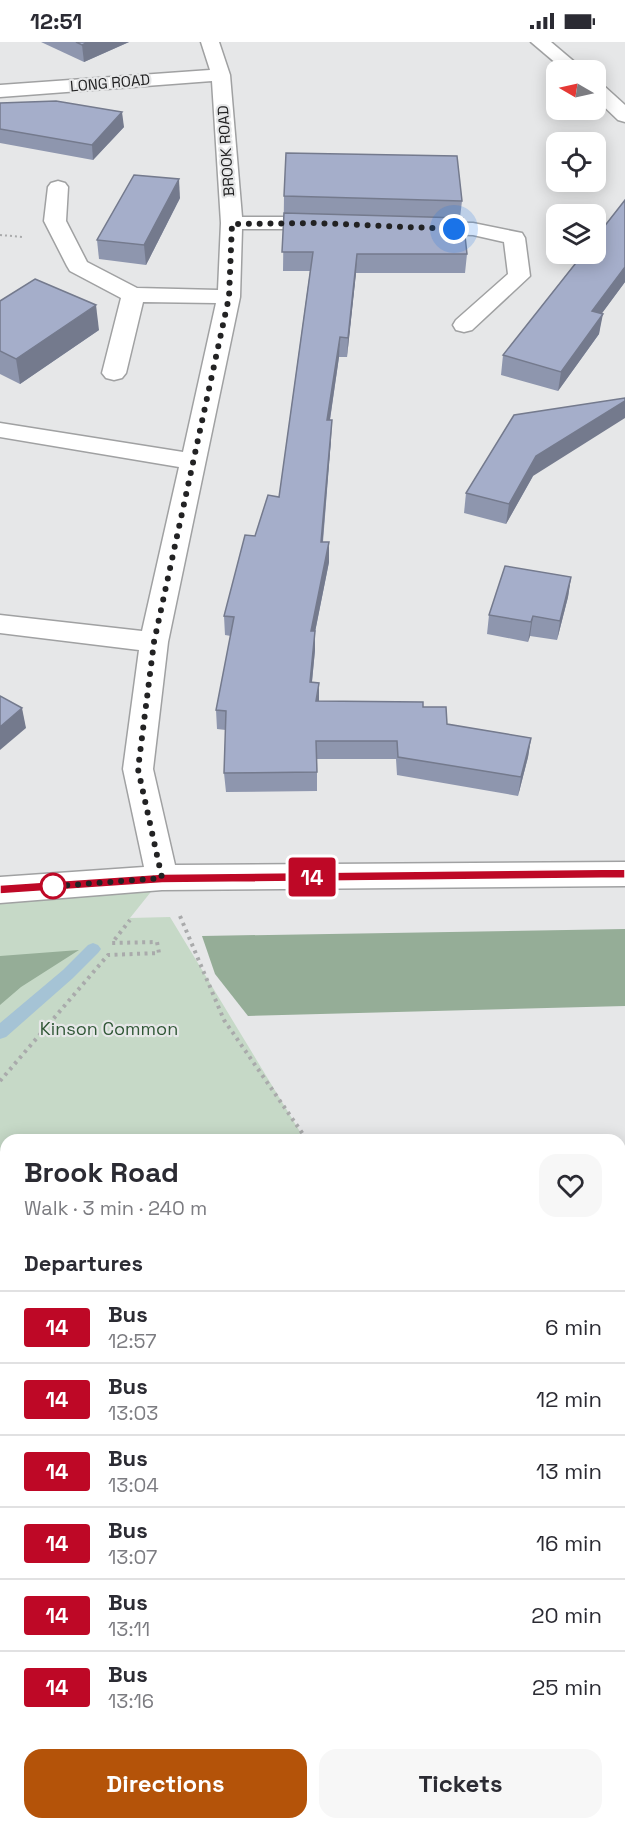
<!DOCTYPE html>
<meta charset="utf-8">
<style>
:root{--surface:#fff;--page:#f7f7f7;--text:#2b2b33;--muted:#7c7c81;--line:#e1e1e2;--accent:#b45309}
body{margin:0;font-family:"Space Grotesk",sans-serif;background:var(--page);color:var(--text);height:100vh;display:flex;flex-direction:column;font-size:22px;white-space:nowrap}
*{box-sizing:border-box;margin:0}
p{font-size:20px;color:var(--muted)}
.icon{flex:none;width:33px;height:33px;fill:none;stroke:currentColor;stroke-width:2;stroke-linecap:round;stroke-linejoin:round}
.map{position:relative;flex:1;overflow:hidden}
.panel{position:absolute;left:0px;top:1092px;width:626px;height:696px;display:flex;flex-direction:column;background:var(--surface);border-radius:18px 18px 0 0;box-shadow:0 3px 15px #0003}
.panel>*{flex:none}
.badge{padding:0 12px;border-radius:4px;font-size:21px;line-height:39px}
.needle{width:39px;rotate:279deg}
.tools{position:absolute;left:546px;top:18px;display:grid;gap:12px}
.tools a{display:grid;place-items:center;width:60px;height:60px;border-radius:12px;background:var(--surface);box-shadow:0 3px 15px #0003;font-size:30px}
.you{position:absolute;width:30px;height:30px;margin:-15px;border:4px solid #fff;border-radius:50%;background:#1a73e8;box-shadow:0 0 0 9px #1a73e833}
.map>.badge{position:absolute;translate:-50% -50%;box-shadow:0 0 0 3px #fff}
h2{padding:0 24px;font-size:22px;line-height:54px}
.round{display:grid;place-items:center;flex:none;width:63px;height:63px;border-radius:18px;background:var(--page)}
.headline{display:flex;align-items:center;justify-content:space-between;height:102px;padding:0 24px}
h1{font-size:28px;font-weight:700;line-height:45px}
.action{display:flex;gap:12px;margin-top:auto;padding:12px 24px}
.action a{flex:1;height:69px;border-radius:18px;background:var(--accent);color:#fff;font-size:24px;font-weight:700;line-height:69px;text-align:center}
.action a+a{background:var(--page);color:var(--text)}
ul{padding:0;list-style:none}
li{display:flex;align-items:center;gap:18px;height:72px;padding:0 24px;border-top:2px solid var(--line)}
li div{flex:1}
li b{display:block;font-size:22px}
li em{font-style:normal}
li .badge{min-width:66px;font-weight:700;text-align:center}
.status{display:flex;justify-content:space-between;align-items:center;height:42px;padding:0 30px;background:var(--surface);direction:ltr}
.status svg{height:16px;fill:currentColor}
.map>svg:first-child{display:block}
</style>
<div class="status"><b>12:51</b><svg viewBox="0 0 49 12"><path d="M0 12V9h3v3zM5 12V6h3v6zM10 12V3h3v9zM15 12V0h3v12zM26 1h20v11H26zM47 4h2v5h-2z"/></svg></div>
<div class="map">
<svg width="625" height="1788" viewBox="0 0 625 1788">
<rect width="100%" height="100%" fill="#e6e7e8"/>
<g fill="#c6d9c7">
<path d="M 162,836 L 130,876 L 170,875 L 305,1098 L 6,1098 L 6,1199 L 0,1198 L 0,848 Z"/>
<path d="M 0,1204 L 6,1206 L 6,1782 L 557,1782 L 555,1788 L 0,1788 Z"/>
<path d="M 620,1503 L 625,1505 L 625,1604 L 620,1618 Z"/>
</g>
<g fill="#95ad97">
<path d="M 625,887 L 625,964 L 248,974 L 215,932 L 202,894 Z"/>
<path d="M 79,908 L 21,945 L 0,963 L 0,914 Z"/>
</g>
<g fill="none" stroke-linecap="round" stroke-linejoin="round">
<path fill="#a5c3d5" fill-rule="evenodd" d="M 93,901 L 98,903 L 101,907 L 98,911 L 73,936 L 6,995 L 0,997 L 0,981 L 63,928 L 88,903 Z"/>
<defs>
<g id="minor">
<path d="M 201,0 L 219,0 L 230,33 L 242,175 L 329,175 L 337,176 L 340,181 L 337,186 L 329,187 L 242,187 L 240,255 L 168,600 L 153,727 L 175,823 L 625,820 L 625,844 L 162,848 L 0,861 L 0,835 L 144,825 L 123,727 L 139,608 L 0,591 L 0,573 L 142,589 L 179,425 L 0,395 L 0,381 L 183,410 L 216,261 L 143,260 L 126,331 L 122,336 L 114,338 L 106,336 L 102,331 L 121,256 L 70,229 L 67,224 L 44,179 L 48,145 L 51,141 L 58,139 L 65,141 L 68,145 L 66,179 L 87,220 L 137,246 L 218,248 L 221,181 L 212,39 L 0,55 L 0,43 L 210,28 Z"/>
<path d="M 531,0 L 551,0 L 584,28 L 564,28 Z"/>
<path d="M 596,41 L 603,43 L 625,63 L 625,80 L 618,78 L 596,57 Z"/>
<path d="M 419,180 L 473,181 L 522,191 L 525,196 L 530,234 L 472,288 L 464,290 L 456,288 L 453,283 L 456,278 L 508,232 L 504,200 L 473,193 L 411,191 L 408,186 L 411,181 Z"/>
</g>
</defs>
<use href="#minor" stroke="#a0a1a2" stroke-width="3"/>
<path stroke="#a9aaab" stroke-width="2" stroke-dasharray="2 3" stroke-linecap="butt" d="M 0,193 L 23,195"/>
<g stroke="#a9aaab" stroke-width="4" stroke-dasharray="3 4.5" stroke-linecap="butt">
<path d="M 180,874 L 224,978 L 307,1098"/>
<path d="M 0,1039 L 108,913 L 159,911 L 157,900 L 112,901 L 130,878"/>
</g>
<g stroke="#a9aaab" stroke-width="4.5" stroke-dasharray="4 6" stroke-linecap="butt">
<path d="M 0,1182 L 6,1184"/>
<path d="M 0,1233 L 6,1235"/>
<path d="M 620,1342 L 625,1342"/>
<path d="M 620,1430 L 625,1431"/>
</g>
<use href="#minor" fill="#fff" fill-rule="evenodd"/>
</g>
<g fill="#8e96ae">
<path d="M 41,0 L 129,0 L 84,20 Z"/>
<path d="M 0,61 L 124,85 L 93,118 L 0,101 Z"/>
<path d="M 284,154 L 462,159 L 460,176 L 467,212 L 465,231 L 356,231 L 347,315 L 339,315 L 330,378 L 331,398 L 323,500 L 329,520 L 315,590 L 315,608 L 312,640 L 319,659 L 423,665 L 447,682 L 531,696 L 528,715 L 518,754 L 397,733 L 396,717 L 317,717 L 317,749 L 226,750 L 224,731 L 226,688 L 217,687 L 216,668 L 231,594 L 225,593 L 224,574 L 255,494 L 279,455 L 310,229 L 283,229 Z"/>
<path d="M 180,156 L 146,223 L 99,217 L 97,198 Z"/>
<path d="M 625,158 L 625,240 L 601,272 L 599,292 L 558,349 L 501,333 L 503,313 Z"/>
<path d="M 0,259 L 99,288 L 20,342 L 0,332 Z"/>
<path d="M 533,434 L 506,482 L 464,471 L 466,451 Z"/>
<path d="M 571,535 L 568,555 L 557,598 L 530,594 L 528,600 L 487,592 L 489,573 Z"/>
<rect x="396" y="1782" width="97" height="6"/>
</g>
<g fill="#747a8d">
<path d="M 88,0 L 129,0 L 84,20 L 82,3 Z"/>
<path d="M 122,70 L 124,85 L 93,118 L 92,103 Z"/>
<path d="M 179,137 L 180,156 L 146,223 L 144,203 Z"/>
<path d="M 357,212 L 356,231 L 347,315 L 348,296 Z"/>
<path d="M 625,225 L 625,240 L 589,289 L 592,269 Z"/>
<path d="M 96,263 L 99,288 L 20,342 L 16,317 Z"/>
<path d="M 603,272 L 599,292 L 558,349 L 561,330 Z"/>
<path d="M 340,295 L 339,315 L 327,397 L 327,378 Z"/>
<path d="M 625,359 L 625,376 L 533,434 L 506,482 L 509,462 L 536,414 Z"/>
<path d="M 332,378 L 331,398 L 321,519 L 321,500 Z"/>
<path d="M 329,500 L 329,520 L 315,590 L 315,608 L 310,659 L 311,589 Z"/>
<path d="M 571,535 L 568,555 L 557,598 L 560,579 Z"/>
<path d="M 533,574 L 530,594 L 528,600 L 531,580 Z"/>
<path d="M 319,641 L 319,660 L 316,659 Z"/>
<path d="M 22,666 L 26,686 L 0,708 L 0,685 Z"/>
<path d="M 531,696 L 528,715 L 518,754 L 521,735 Z"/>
<path d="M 6,1591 L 6,1599 L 0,1604 L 0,1596 Z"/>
</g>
<g fill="#a5aeca" stroke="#747a8d" stroke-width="1.5">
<path d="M 76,0 L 88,0 L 82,3 Z"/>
<path d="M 56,59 L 122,70 L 92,103 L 0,87 L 0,61 Z"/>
<path d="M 286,111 L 457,114 L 462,159 L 284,154 Z"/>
<path d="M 134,133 L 179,137 L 144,203 L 97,198 Z"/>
<path d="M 625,158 L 625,225 L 592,269 L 603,272 L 561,330 L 503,313 L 583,212 L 596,212 L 596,195 Z"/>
<path d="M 284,171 L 463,176 L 467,212 L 357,212 L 348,296 L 340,295 L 327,378 L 332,378 L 321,500 L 329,500 L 311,589 L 315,589 L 310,640 L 319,641 L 316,659 L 423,660 L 423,665 L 446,665 L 447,682 L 531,696 L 521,735 L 398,715 L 397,699 L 316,699 L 317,730 L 224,731 L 226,669 L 216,668 L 234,575 L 224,574 L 245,493 L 255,494 L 268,453 L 279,455 L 313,210 L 282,210 Z"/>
<path d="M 35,237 L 96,263 L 16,317 L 0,309 L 0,259 Z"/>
<path d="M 625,356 L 625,359 L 536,414 L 509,462 L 466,451 L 514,373 Z"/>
<path d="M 505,524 L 571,535 L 560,579 L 533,574 L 531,580 L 489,573 Z"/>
<path d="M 0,654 L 22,666 L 0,685 Z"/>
<path d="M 0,1556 L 6,1566 L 6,1591 L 0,1596 Z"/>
<path d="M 398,1782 L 493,1782 L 493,1788 L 399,1788 Z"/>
</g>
<path fill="#be0826" stroke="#fff" stroke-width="1.5" d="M 625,827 L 625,836 L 162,841 L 0,852 L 0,843 L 162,832 Z"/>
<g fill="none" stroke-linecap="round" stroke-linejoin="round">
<path stroke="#222223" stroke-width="6" stroke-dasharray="0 10.8" d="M 53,844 L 44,845 L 162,836 L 138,727 L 154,600 L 229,255 L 232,182 L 315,181 L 454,187"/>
</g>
<circle fill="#fff" stroke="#be0826" stroke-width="3" cx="53" cy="844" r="12"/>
<g text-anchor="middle" stroke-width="4.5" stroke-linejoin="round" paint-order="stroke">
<g font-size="15" fill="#222223" stroke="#e6e7e8">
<text transform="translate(110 41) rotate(-5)" y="5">LONG ROAD</text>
<text transform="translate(226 109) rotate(-94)" y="5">BROOK ROAD</text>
</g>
<g font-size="18" fill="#315837" stroke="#e6e7e8">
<text x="109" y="993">Kinson Common</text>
</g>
</g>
</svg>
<div class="tools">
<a><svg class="needle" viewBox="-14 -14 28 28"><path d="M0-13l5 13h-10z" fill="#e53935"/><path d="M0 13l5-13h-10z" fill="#7c7c81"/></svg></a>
<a><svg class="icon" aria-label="locate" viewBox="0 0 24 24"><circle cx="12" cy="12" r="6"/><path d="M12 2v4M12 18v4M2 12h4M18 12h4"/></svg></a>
<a><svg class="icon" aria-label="layers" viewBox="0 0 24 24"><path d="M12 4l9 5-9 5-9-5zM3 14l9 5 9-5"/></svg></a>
</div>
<div class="you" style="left:454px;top:187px"></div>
<b class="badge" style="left:312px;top:835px;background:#be0826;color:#fff">14</b>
<section class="panel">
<div class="headline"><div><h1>Brook Road</h1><p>Walk · 3 min · 240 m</p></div><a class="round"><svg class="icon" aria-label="heart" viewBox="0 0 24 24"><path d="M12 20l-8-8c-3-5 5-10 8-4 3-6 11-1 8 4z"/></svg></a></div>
<h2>Departures</h2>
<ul>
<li><span class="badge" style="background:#be0826;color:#fff">14</span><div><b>Bus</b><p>12:57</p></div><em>6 min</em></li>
<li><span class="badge" style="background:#be0826;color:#fff">14</span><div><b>Bus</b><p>13:03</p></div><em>12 min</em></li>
<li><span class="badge" style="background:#be0826;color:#fff">14</span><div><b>Bus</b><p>13:04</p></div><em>13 min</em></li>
<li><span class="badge" style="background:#be0826;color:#fff">14</span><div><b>Bus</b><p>13:07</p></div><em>16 min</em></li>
<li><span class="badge" style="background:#be0826;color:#fff">14</span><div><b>Bus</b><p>13:11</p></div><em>20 min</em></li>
<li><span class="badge" style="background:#be0826;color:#fff">14</span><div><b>Bus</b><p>13:16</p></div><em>25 min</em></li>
</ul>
<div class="action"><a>Directions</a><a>Tickets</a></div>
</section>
</div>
